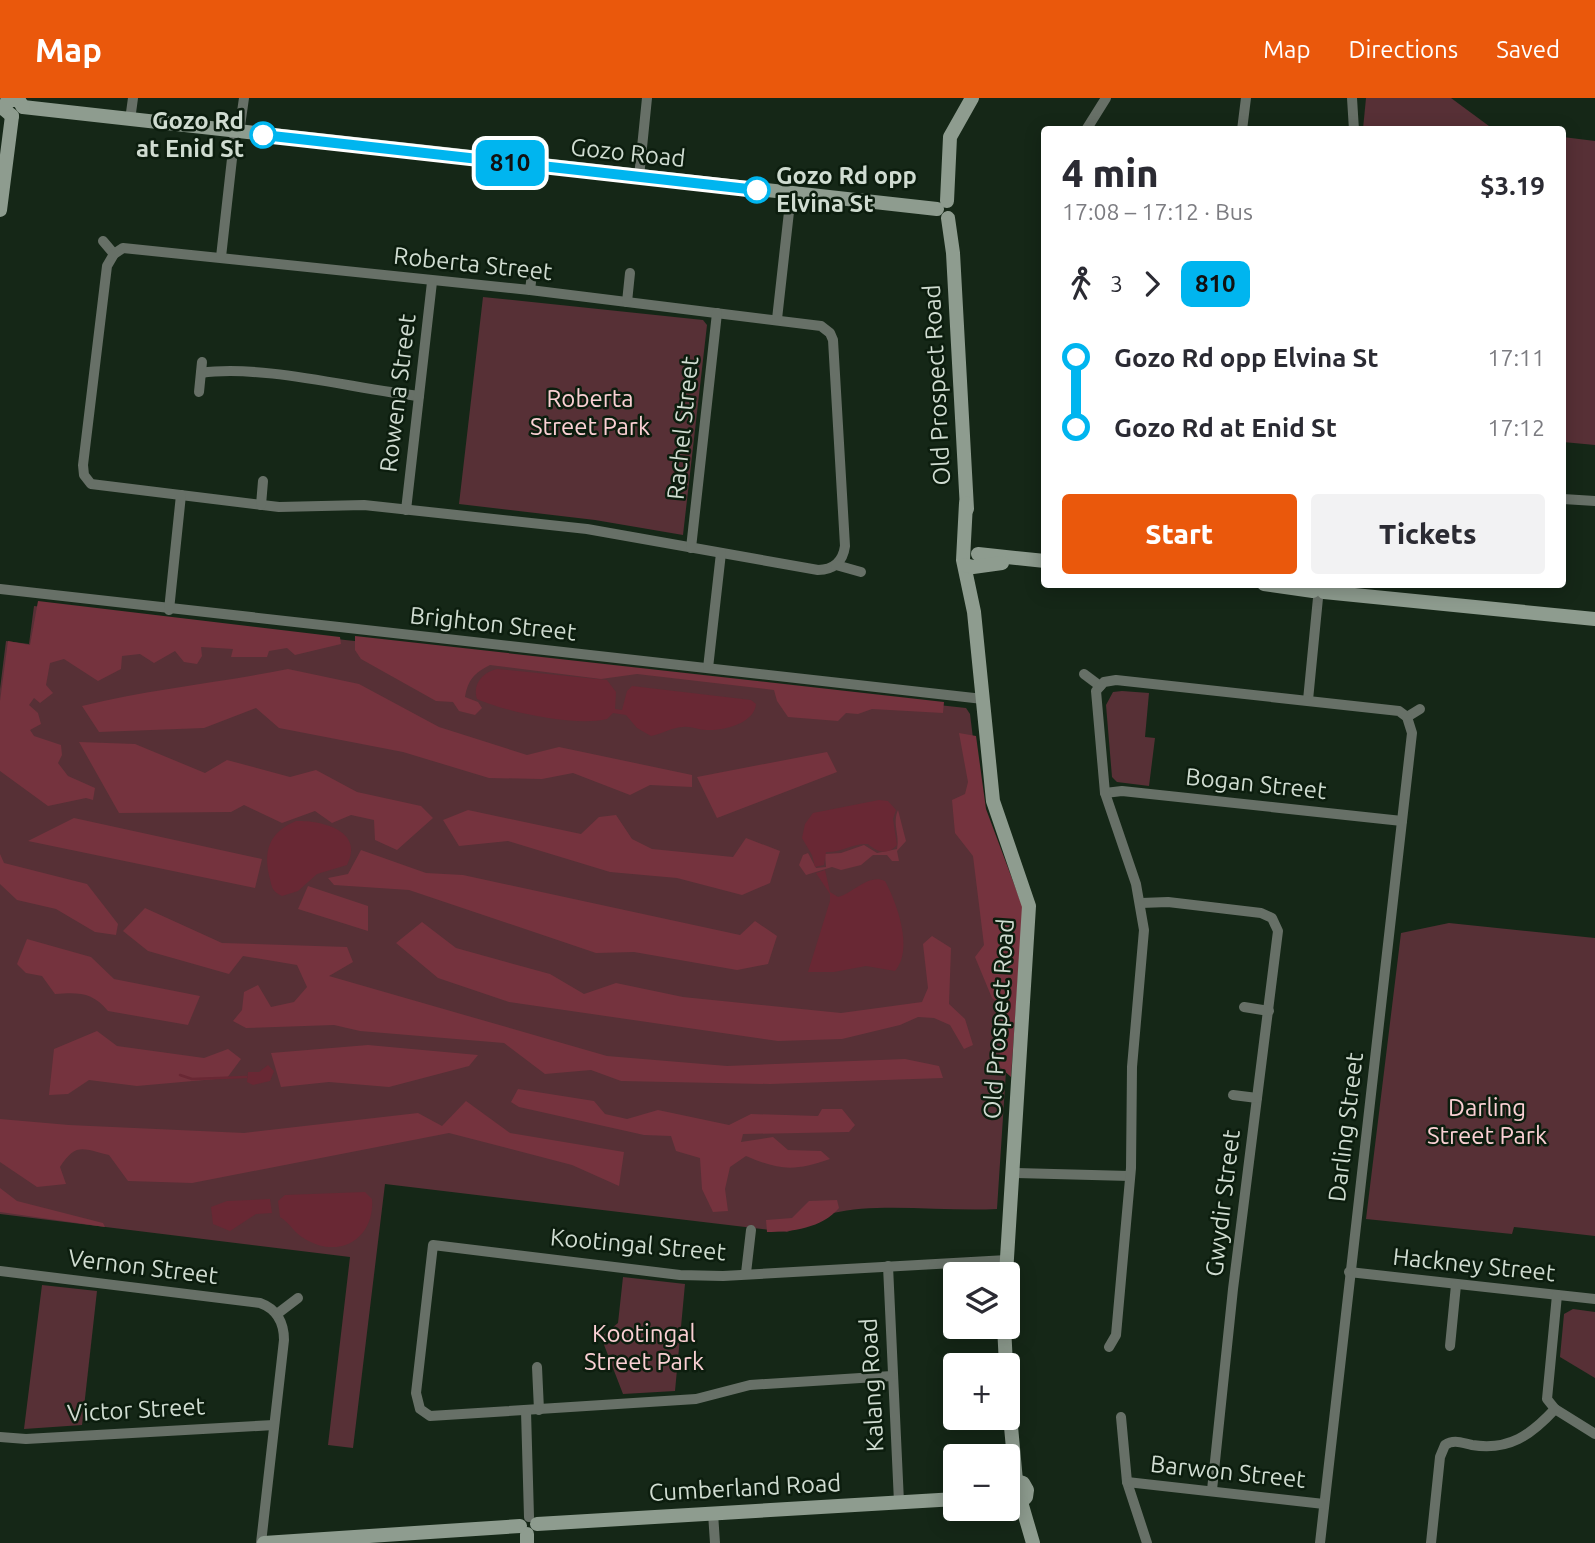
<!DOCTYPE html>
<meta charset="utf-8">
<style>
:root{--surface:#fff;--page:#f2f2f3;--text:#2b2b33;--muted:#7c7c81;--accent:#ea580c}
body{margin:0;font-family:Ubuntu,sans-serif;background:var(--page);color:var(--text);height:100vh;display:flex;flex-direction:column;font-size:26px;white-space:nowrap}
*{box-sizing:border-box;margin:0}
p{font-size:23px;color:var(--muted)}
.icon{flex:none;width:38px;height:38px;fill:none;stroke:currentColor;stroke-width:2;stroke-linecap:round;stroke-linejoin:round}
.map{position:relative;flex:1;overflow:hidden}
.details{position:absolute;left:1041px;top:28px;width:525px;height:462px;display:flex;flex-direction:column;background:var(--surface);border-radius:7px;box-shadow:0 4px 18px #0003}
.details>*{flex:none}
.badge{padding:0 14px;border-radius:10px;font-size:24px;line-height:46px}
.controls{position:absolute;left:943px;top:1164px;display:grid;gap:14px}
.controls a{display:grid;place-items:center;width:77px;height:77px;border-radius:7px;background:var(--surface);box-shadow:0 4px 18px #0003;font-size:35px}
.map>.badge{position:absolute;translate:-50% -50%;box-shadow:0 0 0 4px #fff}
.legs{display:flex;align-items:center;gap:10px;height:77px;padding:0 21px;font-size:23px}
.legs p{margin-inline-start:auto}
.head{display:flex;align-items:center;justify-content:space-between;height:119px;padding:0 21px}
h1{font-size:38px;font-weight:800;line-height:52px}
.cta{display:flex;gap:14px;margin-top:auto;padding:14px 21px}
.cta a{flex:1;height:80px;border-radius:7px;background:var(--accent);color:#fff;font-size:28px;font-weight:800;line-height:80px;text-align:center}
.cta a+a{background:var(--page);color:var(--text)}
ul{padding:0 21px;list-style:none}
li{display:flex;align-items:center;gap:24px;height:70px;font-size:26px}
li i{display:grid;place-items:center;width:10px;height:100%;margin:0 9px;background:currentColor}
li i::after{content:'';width:18px;height:18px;margin:-9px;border:5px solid;border-radius:50%;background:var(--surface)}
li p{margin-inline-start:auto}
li:first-child i{background:linear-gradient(#0000 50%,currentColor 0)}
li:last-child i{background:linear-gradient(currentColor 50%,#0000 0)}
header{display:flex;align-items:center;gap:42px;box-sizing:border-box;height:98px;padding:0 35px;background:var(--accent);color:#fff}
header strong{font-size:33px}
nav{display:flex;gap:38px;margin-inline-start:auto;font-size:24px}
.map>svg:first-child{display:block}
</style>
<header>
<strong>Map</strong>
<nav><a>Map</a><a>Directions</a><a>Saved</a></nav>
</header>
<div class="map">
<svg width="1595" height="1445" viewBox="0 0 1595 1445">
<rect width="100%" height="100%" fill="#152717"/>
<g fill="#573036">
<path d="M 1366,0 L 1451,0 L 1493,31 L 1363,31 Z"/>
<path d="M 1563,39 L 1595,43 L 1595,347 L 1563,344 Z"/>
<path d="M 483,199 L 703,222 L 707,227 L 683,437 L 595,422 L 459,406 Z"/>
<path d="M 34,508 L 966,610 L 970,616 L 984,729 L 1017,805 L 997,1111 C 946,1114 880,1104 833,1115 C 818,1119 802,1128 787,1134 L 385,1086 L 353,1350 L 328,1347 L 350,1159 L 0,1116 L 0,591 L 6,543 L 29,546 Z"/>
<path d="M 1122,593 L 1149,595 L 1145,639 L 1155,640 L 1149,688 L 1117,684 L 1112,679 L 1106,607 L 1113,594 Z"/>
<path d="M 1449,825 L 1595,840 L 1595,1138 L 1514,1129 L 1512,1136 L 1366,1121 L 1401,835 Z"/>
<path d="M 623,1179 L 685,1186 L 675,1293 L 623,1296 L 601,1239 L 618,1225 Z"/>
<path d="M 42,1187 L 97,1193 L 82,1327 L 24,1331 Z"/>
<path d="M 1573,1211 L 1595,1214 L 1595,1280 L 1560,1259 L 1564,1216 Z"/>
</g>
<g fill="#75333e">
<path d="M 38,503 L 340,539 L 341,546 L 295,557 L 287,550 L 269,553 L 267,559 L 231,559 L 233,551 L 201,549 L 202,558 L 197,566 L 184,564 L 175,553 L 154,565 L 140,556 L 122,558 L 121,571 L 98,583 L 64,561 L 50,565 L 46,587 L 53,595 L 40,605 L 34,600 L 29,607 L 38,615 L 41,626 L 30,632 L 34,638 L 61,647 L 62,657 L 58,665 L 68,678 L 95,690 L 93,702 L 86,700 L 48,708 L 0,673 L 0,603 L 8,543 L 30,547 Z"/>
<path d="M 355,538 L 944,604 L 943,615 L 872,611 L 858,616 L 846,615 L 838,623 L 788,619 L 777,603 L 774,592 L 637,576 L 601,581 L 490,567 C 474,575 468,582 465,599 L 478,604 L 482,610 L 475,617 L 459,613 L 453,604 L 436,603 L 361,561 L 355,552 Z"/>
<path d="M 288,571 L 359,586 L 439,629 L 527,657 L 559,649 L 692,677 L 692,689 L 650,687 L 630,697 L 573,675 L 542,681 L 489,680 L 403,654 L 279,630 L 256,610 L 204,630 L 99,634 L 82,608 C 150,591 219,585 288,571 Z"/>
<path d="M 959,635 L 976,638 L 986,711 L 1023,810 L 1011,979 L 999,968 L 1002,908 L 992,900 L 975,859 L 984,847 L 973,758 L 955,735 L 952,702 L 965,696 L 968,684 Z"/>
<path d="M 79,644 L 135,646 L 205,675 L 227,662 L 290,679 L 316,672 L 357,694 L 421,708 L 433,720 L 397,752 L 375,742 L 374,722 L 351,717 L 332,725 L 315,713 L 282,725 L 244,707 L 231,714 L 119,715 Z"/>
<path d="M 827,654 L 837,674 L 717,720 L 697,679 Z"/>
<path d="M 468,712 L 581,736 L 599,719 L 616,717 L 632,741 L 652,751 L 733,759 L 746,740 L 780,753 L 770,785 L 742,797 L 677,780 L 610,774 L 508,743 L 459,748 L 443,722 Z"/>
<path d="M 898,712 L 906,743 L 897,753 L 899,763 L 892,763 L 887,757 L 873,757 L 861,767 L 841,772 L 832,769 L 806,777 L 799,767 L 803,757 L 808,755 L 816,770 L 826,769 L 825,756 L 841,755 L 864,747 L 877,755 L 897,751 C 900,737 892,726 898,712 Z"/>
<path d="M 74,720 L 262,761 L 255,790 L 28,743 Z"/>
<path d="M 361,752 L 426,775 L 463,777 L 740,837 L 755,823 L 777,838 L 768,866 L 737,872 L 634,854 L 596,855 L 409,792 L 334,787 L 328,780 L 348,776 Z"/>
<path d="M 0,756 L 4,765 L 87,786 L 118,826 L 116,837 L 95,834 L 56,811 L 17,802 L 0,786 Z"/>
<path d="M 308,788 L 368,808 L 368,833 L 298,811 Z"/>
<path d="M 145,810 L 222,845 L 347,849 L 353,864 L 329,878 L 607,958 L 727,968 L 905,961 L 939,968 L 943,980 L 770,986 L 621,983 L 591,972 L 545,976 L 504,945 L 360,933 L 334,927 L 246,930 L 233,923 L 242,912 L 244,894 L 258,887 L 271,909 L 294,904 L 307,889 L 297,867 L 243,858 L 229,876 L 148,853 L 123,833 Z"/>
<path d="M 422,824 L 456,850 L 550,876 L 584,896 L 616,885 L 683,899 L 841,915 L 922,904 L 928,890 L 923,846 L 932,838 L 951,850 L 949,906 L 965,921 L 973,947 L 964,951 L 950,927 L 934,920 L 918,919 L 900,927 L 842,941 L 778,943 L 509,904 L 438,880 L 396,845 Z"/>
<path d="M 27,841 L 91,859 L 114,881 L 200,898 L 188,927 L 108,913 C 93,894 78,894 55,896 L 42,878 L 26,875 L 17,866 Z"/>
<path d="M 97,933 L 117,948 L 204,960 L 228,951 L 241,961 L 227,980 L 137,988 L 89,982 L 68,996 L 49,997 L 54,951 Z"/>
<path d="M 368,947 L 478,957 L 469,968 L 389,989 L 329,984 L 281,989 L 271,955 Z"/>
<path d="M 518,991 L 594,1003 L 605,1016 L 627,1021 L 658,1012 L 729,1027 L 751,1016 L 818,1018 L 822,1011 L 842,1011 L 855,1027 L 849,1034 L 743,1036 L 741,1044 L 773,1039 L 788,1052 L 821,1053 L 830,1061 C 795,1073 781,1073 746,1058 L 730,1069 L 725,1091 L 728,1113 L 713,1114 L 702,1091 L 700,1060 L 676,1053 L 671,1038 L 644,1037 L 519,1009 L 511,1004 Z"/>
<path d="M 466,1003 L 510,1035 L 624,1054 L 619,1088 L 572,1067 L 449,1035 L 192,1085 L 128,1083 L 109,1057 C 83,1051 76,1044 60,1069 L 66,1086 L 37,1089 L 0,1064 L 0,1021 L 69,1027 L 244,1035 L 418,1015 L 442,1028 Z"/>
<path d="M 0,1090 L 17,1103 L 103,1125 L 105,1129 L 0,1114 Z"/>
<path d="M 837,1102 L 839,1110 C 822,1130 792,1134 767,1134 L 766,1122 L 792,1120 L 809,1103 Z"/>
</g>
<g fill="#692834">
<path d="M 497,571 L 607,582 L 616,594 L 615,611 L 622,612 L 627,593 L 632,588 L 751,602 L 756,606 C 754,626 723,633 706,632 C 698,632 691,628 683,629 C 673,629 662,636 651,638 L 637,630 L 626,617 L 613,615 L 607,621 C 576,629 506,614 477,601 C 472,586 483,574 497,571 Z"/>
<path d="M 879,702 L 888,703 L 896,712 L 893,721 L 897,747 C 887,758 877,754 868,746 C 853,745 841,755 826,754 L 824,767 L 815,769 L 812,757 L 802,740 L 805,726 L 813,715 Z"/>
<path d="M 296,723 C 322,722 365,733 347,767 L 317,776 L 298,793 L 282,798 C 272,793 272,790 270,781 C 263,754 268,735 296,723 Z"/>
<path d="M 825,772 L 830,794 L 838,799 C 853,795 869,775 885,783 C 897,805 914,852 895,873 L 866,868 L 834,874 L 808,874 L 830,803 L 830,796 L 816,775 Z"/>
<path d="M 268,967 L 274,973 L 270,983 L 253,987 L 247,984 L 248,974 L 259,974 Z"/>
<path d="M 365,1094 L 372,1101 C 375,1140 340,1162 305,1141 C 295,1136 290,1125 280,1119 L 278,1103 L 285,1097 Z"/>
<path d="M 270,1101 L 272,1115 L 256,1116 L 230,1133 L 213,1126 L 211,1109 L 227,1103 Z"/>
</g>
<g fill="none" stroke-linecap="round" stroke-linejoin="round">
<path stroke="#692834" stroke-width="2.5" d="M 180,977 L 192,981 L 246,979"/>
<g stroke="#677067" stroke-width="10">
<path d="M 1352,0 L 1354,32"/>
<path d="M 130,22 L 133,0"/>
<path d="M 1086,32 L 1106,0"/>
<path d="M 1242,32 L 1246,0"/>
<path d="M 239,35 L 244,0"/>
<path d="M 639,79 L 647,0"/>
<path d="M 103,143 L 114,156"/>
<path d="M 123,150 L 530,192 L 821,228 L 830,235 L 833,242 L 845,448 C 843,463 834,472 818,472 L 587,431 L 364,407 L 279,409 L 91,386 L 84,377 L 83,367 L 107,168 L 114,156 Z"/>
<path d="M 221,159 L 235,34"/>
<path d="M 530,192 L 532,176"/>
<path d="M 627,204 L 630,175"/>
<path d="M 777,221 L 791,96"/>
<path d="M 201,275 C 262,266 355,291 419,298"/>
<path d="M 199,294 L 202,264"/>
<path d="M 1563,401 L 1595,403"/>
<path d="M 261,407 L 263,383"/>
<path d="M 406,412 L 432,184"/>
<path d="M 691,450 L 717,215"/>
<path d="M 836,467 L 861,474"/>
<path d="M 0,491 L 983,601"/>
<path d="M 169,512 L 181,397"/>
<path d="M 708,570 L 721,455"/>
<path d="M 1084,576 L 1100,588"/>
<path d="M 1308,602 L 1318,500"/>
<path d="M 1407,619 L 1420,611"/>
<path d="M 1105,695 L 1122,693 L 1402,723"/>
<path d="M 1141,805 L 1168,804 L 1261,815 L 1272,820 L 1278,833 L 1233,1191 L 1212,1392"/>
<path d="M 1244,909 L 1269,913"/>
<path d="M 1233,997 L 1257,1000"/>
<path d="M 1012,1075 L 1130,1078"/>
<path d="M 888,1168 L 899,1404"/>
<path d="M 0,1173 L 260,1205 C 277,1211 284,1225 284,1242 L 261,1445"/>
<path d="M 1349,1174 L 1595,1201"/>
<path d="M 746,1175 L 751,1132"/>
<path d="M 1557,1197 L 1547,1301 L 1555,1311 L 1595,1336"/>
<path d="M 277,1216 L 298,1200"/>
<path d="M 1450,1248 L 1456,1187"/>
<path d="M 1109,1249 L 1116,1237 L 1131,1070 L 1132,969 L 1144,832 L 1136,786 L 1105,695 L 1096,593 L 1104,584 L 1116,582 L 1399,613 L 1407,619 L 1412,635 L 1320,1445"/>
<path d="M 537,1269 L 539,1312"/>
<path d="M 892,1278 L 750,1287 L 696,1301 L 430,1318 L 420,1311 L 416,1295 L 433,1147 L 680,1177 L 723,1178 L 1007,1162"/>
<path d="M 526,1313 L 529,1419"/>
<path d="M 1121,1319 L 1127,1384 L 1147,1445"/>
<path d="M 0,1339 L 26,1341 L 274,1327"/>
<path d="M 1127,1384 L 1324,1406"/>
<path d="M 713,1415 L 715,1445"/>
<path d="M 1431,1445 L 1440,1359 L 1445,1347 C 1454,1341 1462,1345 1472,1347 C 1509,1353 1531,1337 1555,1311"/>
</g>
<g stroke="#8e9c8f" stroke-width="14">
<path d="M 23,9 L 937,111"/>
<path d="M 12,18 L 5,12 L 7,3 L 18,1 L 23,9"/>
<path d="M 947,103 L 950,39 L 972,0"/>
<path d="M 0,112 L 12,18"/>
<path d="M 948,120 L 953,155 L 967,411"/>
<path d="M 966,405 L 963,462 L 974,514 L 993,703 L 1029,808 L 1006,1176"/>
<path d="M 978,456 L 1045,463"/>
<path d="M 965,467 L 973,469 L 1002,465"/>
<path d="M 1264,486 L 1313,493"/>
<path d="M 1324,494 L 1595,521"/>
<path d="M 1004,1228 L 1006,1267"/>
<path d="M 1008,1296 L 1016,1383"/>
<path d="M 1016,1383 L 1023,1385 L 1027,1392 L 1026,1399 L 1021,1404"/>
<path d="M 1008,1399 L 1014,1404 L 1021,1404"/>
<path d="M 1021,1404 L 1033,1445"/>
<path d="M 537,1426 L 956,1401"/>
<path d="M 527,1436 L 527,1445"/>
<path d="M 264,1445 L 520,1428"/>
</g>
</g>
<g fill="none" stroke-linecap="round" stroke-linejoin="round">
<defs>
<path id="line-1" d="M 263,37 L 757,92"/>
</defs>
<use href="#line-1" stroke="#fff" stroke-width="16"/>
<use href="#line-1" stroke="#00b5ef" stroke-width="10"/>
</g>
<g fill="#fff" stroke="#00b5ef" stroke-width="3.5">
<circle cx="263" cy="37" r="12"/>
<circle cx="757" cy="92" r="12"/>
</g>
<g text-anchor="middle" stroke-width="5" stroke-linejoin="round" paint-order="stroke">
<g font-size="24" font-weight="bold" fill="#d0dcd1" stroke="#0c1d0e" text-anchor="end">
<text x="244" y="31">Gozo Rd<tspan x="244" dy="28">at Enid St</tspan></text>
<text x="776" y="86" text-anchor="start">Gozo Rd opp<tspan x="776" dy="28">Elvina St</tspan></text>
</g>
<g font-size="24" fill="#d0dcd1" stroke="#0c1d0e">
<text transform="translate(628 55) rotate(6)" y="8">Gozo Road</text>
<text transform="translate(473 166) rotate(6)" y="8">Roberta Street</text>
<text transform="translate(937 287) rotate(-93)" y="8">Old Prospect Road</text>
<text transform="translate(398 295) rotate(-83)" y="8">Rowena Street</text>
<text transform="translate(683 330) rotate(-84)" y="8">Rachel Street</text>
<text transform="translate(493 526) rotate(6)" y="8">Brighton Street</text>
<text transform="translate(1256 686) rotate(6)" y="8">Bogan Street</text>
<text transform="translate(999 921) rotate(-86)" y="8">Old Prospect Road</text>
<text transform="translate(1346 1029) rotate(-83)" y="8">Darling Street</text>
<text transform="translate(1223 1105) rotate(-83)" y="8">Gwydir Street</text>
<text transform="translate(638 1147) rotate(5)" y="8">Kootingal Street</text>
<text transform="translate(1474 1167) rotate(6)" y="8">Hackney Street</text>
<text transform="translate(143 1169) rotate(7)" y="8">Vernon Street</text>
<text transform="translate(872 1287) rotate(-93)" y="8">Kalang Road</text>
<text transform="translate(136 1312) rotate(-3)" y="8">Victor Street</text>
<text transform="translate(1228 1374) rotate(6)" y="8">Barwon Street</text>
<text transform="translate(745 1390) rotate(-3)" y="8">Cumberland Road</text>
</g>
<g font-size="24" fill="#fbd0d4" stroke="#0c1d0e">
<text x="590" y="309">Roberta<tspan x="590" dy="28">Street Park</tspan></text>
<text x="1487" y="1018">Darling<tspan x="1487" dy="28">Street Park</tspan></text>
<text x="644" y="1244">Kootingal<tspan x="644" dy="28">Street Park</tspan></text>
</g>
</g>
</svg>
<div class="controls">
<a><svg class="icon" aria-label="layers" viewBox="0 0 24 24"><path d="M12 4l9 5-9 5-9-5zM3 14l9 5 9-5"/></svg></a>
<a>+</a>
<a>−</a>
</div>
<b class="badge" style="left:510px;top:65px;background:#00b5ef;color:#111">810</b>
<section class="details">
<div class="head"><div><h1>4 min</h1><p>17:08 – 17:12 · Bus</p></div><b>$3.19</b></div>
<div class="legs"><svg class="icon" aria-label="walk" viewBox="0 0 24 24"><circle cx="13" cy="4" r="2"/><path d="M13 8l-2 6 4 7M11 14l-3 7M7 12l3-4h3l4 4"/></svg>3<svg class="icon" aria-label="forward" viewBox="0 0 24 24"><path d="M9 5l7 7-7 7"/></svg><b class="badge" style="background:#00b5ef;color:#111">810</b></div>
<ul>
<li><i style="color:#00b5ef"></i><b>Gozo Rd opp Elvina St</b><p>17:11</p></li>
<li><i style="color:#00b5ef"></i><b>Gozo Rd at Enid St</b><p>17:12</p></li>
</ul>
<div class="cta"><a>Start</a><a>Tickets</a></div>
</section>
</div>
